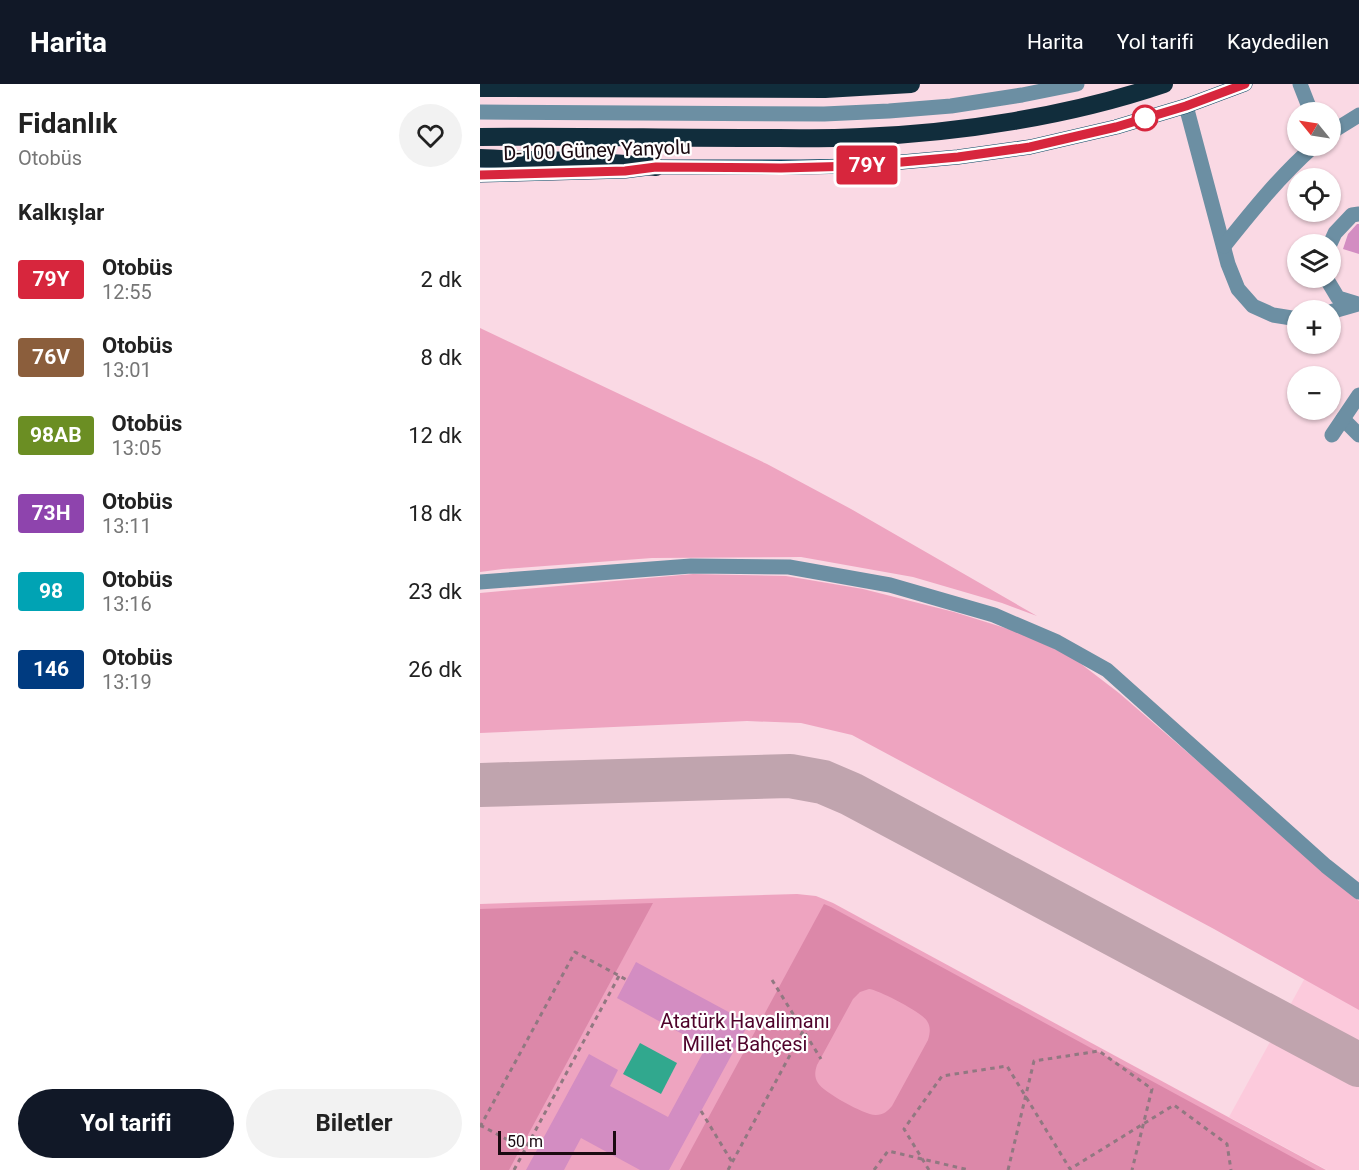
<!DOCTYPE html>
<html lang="tr">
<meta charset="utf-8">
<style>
:root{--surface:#fff;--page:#f2f2f2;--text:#222;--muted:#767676;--accent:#111827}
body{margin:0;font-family:Roboto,sans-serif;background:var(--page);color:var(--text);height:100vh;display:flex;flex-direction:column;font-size:22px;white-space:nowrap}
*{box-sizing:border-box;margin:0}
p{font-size:20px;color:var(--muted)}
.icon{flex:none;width:33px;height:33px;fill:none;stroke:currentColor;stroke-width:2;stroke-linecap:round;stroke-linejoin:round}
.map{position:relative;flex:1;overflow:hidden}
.sheet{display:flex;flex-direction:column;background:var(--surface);width:480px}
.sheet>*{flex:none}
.badge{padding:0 12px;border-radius:4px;font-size:21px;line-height:39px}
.needle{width:39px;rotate:300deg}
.controls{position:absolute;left:807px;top:18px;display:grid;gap:12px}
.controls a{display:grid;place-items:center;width:54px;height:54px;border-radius:50%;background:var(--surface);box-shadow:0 2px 4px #0004;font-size:30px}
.scale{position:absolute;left:18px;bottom:15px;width:118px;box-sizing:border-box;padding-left:6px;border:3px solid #1b0a11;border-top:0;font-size:16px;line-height:21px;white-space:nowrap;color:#1b0a11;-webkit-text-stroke:4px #fff;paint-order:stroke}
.map>.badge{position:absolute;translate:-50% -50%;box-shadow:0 0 0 3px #fff}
h2{padding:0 18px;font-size:22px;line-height:54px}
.round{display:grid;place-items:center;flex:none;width:63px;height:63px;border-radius:32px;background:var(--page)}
.headline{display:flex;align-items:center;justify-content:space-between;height:102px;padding:0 18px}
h1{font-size:28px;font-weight:700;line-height:45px}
.primary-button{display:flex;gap:12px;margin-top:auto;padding:12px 18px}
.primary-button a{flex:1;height:69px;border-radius:36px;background:var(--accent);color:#fff;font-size:24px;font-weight:700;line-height:69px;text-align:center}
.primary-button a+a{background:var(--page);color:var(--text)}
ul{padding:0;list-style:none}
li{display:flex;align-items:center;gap:18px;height:78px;padding:0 18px}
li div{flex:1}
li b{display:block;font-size:22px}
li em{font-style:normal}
li .badge{min-width:66px;font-weight:700;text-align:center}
header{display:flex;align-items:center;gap:36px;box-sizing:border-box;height:84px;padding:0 30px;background:var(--accent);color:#fff}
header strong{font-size:28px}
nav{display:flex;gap:33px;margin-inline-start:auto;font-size:21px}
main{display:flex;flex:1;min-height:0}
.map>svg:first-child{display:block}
</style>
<header>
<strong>Harita</strong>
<nav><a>Harita</a><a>Yol tarifi</a><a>Kaydedilen</a></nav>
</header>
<main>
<section class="sheet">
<div class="headline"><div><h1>Fidanlık</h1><p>Otobüs</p></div><a class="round"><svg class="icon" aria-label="heart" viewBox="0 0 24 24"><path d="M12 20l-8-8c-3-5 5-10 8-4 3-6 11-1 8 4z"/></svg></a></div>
<h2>Kalkışlar</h2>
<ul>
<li><span class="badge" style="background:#d7263d;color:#fff">79Y</span><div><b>Otobüs</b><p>12:55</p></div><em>2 dk</em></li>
<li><span class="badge" style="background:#8b5e3c;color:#fff">76V</span><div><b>Otobüs</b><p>13:01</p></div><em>8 dk</em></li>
<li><span class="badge" style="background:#6b8e23;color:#fff">98AB</span><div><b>Otobüs</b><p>13:05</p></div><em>12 dk</em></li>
<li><span class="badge" style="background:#8e44ad;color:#fff">73H</span><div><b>Otobüs</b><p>13:11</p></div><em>18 dk</em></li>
<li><span class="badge" style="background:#00a3b4;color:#fff">98</span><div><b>Otobüs</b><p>13:16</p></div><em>23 dk</em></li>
<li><span class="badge" style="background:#003b80;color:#fff">146</span><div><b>Otobüs</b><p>13:19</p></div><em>26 dk</em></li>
</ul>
<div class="primary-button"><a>Yol tarifi</a><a>Biletler</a></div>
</section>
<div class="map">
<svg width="879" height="1086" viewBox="0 0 879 1086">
<rect width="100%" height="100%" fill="#fad9e4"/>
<path fill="#fccadc" d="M 879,795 L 879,1086 L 847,1086 L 749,1033 Z"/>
<g fill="#eea4c0">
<path d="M 0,244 L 287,380 L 371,425 L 557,532 L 522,519 L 433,493 L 321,473 L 172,474 L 23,485 L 0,488 Z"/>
<path d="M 213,490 L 306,492 L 383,505 L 474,528 L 538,548 L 592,573 L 639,609 L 879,817 L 879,926 L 734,845 L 372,651 L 321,639 L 267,637 L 0,649 L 0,509 Z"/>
<path d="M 317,810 L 336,812 L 353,819 L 846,1086 L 0,1086 L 0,820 Z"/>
</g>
<g fill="#dc88a9" fill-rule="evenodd">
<path d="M 173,819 L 29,1086 L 0,1086 L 0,825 Z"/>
<path d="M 344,820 L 351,823 L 836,1086 L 200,1086 ZM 389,905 C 399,906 443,929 447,937 C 451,943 450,949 448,956 L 412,1022 C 408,1027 403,1031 396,1031 C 386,1032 343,1008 338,999 C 334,993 335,987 337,981 L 373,915 L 380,908 Z"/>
</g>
<path fill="#31a88e" d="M 160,959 L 197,979 L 181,1010 L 143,990 Z"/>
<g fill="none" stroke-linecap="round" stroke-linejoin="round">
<path stroke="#c0a4ae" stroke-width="44" d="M 0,701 L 310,692 L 343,698 L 371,710 L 879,981"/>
</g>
<g fill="#d38dc2">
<path d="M 877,140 L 879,140 L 879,170 L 863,165 L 868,150 Z"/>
<path d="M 156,878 L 269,939 L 189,1086 L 160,1086 L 101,1054 L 84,1086 L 46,1086 L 109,970 L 138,986 L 130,1002 L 188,1033 L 226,963 L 137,914 Z"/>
</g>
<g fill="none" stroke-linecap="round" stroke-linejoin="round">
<g stroke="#917881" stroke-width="3" stroke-dasharray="4.5 4.5" stroke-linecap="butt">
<path d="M 292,896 L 341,975"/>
<path d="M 221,1027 L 252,1078"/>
<path d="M 0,1041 L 45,1065"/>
<path d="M 0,1043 L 95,868 L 147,896"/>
<path d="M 34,1086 L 139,892"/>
<path d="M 248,1086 L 323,947"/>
<path d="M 394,1086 L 408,1067 L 489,1086"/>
<path d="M 449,1086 L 424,1045 L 462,992 L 527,982 L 590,1085 L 694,1021 L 747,1060 L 751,1086"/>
<path d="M 528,1086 L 554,977 L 619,967 L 672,1005 L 652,1086"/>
</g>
<g stroke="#6c8fa3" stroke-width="15">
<path d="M 820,0 L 831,28"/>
<path d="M 706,22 L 748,180 L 758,205 L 773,222 L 793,231 L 818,235"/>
<path d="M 0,28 L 344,30 L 409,27 L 471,22 L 542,11 L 597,0"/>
<path d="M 850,49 L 879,31"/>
<path d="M 850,160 L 855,149 L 872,131 L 879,130"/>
<path d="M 744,162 C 772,127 800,92 834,62"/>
<path d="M 846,194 L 858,214 L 878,220 L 850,228"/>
<path d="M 863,335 L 879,351"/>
<path d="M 852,351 L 879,311"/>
<path d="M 0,498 L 211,482 L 309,483 L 410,501 L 514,531 L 577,558 L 627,586 L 846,782 L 879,808"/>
</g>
<path stroke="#0b4763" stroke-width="15" d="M 0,91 L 145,87 L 176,83 L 321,83 L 377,82 L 478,73 L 550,63 L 636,43 L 706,22 L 765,0"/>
<g stroke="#112d3c" stroke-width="18">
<path d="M 0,4 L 345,5 L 431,0"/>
<path d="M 0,53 C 91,52 181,54 272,54 C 308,54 345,55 381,53 C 480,49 590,32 684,0"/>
<path d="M 0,74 C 59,77 118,76 176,83"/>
</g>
</g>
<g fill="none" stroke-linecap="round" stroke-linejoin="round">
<defs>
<path id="line" d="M 0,91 L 145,87 L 176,83 L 301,84 L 377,82 L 478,73 L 550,63 L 636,43 L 706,22 L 765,0"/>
</defs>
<use href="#line" stroke="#fff" stroke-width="14"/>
<use href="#line" stroke="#d7263d" stroke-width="9"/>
</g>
<circle fill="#fff" stroke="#d7263d" stroke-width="3" cx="665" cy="34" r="12"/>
<g text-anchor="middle" stroke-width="4.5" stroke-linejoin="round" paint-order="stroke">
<g font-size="20" fill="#1b0a11" stroke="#fff">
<text transform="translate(117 66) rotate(-2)" y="7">D-100 Güney Yanyolu</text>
</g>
<g font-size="20" fill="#4f022b" stroke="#fff">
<text x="265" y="944">Atatürk Havalimanı<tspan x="265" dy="23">Millet Bahçesi</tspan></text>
</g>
</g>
</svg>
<div class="controls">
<a><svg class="needle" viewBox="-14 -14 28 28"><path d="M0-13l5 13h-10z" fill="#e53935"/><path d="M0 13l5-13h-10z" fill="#767676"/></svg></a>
<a><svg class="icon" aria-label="locate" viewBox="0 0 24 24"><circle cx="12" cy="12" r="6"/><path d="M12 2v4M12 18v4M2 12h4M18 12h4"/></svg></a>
<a><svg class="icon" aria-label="layers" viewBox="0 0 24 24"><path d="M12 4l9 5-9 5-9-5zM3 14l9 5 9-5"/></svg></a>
<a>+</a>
<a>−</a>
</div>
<div class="scale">50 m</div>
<b class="badge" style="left:387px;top:81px;background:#d7263d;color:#fff">79Y</b>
</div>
</main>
